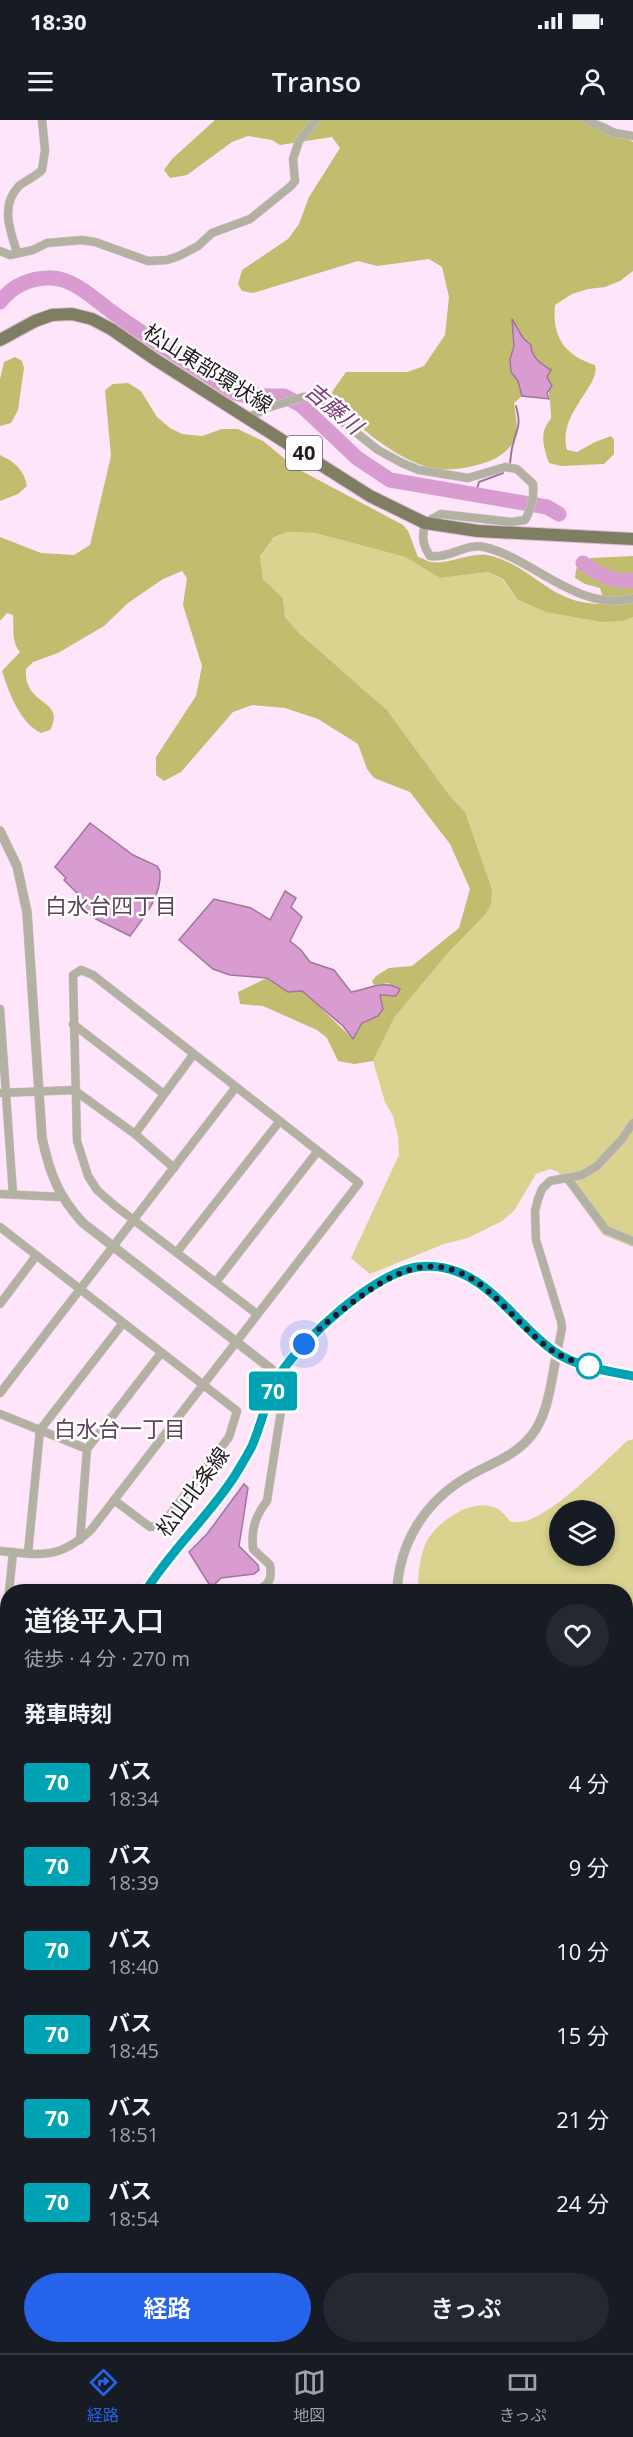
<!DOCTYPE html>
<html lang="ja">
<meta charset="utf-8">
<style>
:root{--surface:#171b24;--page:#242831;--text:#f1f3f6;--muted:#9ea1a6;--line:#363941;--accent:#2563eb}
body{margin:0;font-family:"Open Sans","Noto Sans JP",sans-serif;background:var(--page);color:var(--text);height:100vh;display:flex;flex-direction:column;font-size:22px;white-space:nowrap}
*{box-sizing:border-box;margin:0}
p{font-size:20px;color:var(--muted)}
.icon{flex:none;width:33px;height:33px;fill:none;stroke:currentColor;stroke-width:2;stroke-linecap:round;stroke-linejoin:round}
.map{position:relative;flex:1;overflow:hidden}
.drawer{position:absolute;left:0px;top:1464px;width:633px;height:770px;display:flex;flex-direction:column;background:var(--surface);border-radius:24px 24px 0 0;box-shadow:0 3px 9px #0003}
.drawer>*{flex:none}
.badge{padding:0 12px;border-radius:4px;font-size:21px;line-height:39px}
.fabs{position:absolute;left:549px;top:1380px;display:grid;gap:12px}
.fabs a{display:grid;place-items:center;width:66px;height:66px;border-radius:50%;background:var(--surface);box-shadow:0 3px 9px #0003;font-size:30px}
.you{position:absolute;width:30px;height:30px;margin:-15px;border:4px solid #fff;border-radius:50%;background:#1a73e8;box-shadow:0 0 0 9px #1a73e833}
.map>.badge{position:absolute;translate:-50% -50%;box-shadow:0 0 0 3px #fff}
h2{padding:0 24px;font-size:22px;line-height:54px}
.round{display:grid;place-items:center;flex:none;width:63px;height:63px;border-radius:32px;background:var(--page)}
.overview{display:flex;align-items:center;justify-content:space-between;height:102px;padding:0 24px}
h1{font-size:28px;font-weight:600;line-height:45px}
.cta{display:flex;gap:12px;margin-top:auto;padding:12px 24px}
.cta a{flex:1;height:69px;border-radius:36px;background:var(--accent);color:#fff;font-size:24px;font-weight:600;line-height:69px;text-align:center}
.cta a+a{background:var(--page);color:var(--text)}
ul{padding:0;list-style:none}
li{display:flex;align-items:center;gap:18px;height:84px;padding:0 24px}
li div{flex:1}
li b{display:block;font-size:22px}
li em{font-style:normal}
li .badge{min-width:66px;font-weight:700;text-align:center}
.status{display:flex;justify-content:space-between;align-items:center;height:42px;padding:0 30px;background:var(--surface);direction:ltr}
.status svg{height:16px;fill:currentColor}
header{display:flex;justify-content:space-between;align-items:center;height:78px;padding:0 24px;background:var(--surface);font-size:27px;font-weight:600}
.menu{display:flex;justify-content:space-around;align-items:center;height:84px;border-top:2px solid var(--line);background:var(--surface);font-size:16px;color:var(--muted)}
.menu a{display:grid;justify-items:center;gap:3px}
.menu .on{color:var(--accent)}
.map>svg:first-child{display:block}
</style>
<div class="status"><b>18:30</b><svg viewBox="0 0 49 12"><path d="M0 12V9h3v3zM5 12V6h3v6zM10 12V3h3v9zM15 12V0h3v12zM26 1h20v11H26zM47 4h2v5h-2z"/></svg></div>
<header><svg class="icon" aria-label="menu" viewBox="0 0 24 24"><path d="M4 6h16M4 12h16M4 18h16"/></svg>Transo<svg class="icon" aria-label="person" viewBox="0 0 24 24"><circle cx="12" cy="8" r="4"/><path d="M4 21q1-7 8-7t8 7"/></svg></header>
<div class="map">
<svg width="633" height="2233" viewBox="0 0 633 2233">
<rect width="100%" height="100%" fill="#fee5fa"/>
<g fill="#d9d38f" fill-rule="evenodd">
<path d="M 287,412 L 315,413 L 405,437 L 440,458 L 488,452 L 502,459 L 517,479 L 623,501 L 633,497 L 633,1127 L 603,1115 L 558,1052 L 550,1049 L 536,1054 L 514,1091 L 502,1101 L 468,1118 L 444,1124 L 370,1154 L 351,1138 L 399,1035 L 398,1017 L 393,996 L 385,982 L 373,941 L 394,898 L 447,834 L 485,795 L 465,692 L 450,676 L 387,590 L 298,512 L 285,497 L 283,478 L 263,459 L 260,438 L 272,419 Z"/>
<path d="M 633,1319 L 633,1914 L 626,1920 L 626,1472 L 418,1472 C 418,1456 419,1440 425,1425 C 434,1403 473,1375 498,1389 C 503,1392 507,1398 511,1402 C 516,1402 521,1402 526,1401 C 557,1391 602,1344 627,1321 ZM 560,1390 L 604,1390 L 604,1436 L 560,1436 Z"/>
<path d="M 113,2226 L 334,2226 L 328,2233 L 117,2233 Z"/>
</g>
<g fill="#c2bc6f">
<path d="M 215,0 L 597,0 L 607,4 L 633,22 L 633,151 L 620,161 L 605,167 L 588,169 L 572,174 L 555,185 C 552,217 564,235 595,245 C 601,266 557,293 567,330 L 577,332 L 595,322 L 611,316 L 614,320 L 614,334 L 604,344 L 561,346 L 549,343 C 545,333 540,316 546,306 C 547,303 550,301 551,298 C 552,293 547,252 544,247 C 541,242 535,237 531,232 L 531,225 L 523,218 L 513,201 L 514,226 L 510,239 L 511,252 L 518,261 L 522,276 L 514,283 C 515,293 518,305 516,315 C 513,328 499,338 487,342 C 471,347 454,351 437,349 C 404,345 346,302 332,272 L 346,252 L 407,252 L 424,246 L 445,215 L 449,177 L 442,147 L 429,139 L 377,146 L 358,141 L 253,173 L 242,171 L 238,164 L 242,150 L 288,119 L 299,104 L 309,77 L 340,28 L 332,17 L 280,25 L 272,20 L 248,16 L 232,22 L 187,55 L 170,58 L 164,50 L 172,39 Z"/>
<path d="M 15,237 L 22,241 L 24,248 L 18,290 L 11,303 L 0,306 L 0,259 L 4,242 Z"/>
<path d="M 128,263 L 141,271 L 157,297 L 170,308 L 182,314 L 202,316 L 222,309 L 238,309 L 263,321 L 296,348 L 403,405 L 408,411 L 418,437 C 422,438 427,441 431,442 C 452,445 473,429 495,437 C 536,450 549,482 598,484 L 602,475 L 600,468 L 585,464 L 575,458 L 576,449 L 591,438 L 633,436 L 633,497 L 623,501 L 602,502 L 546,492 L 517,479 L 503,459 L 488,452 L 440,458 L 405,437 L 315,413 L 287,412 L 273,418 L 260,437 L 263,459 L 283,478 L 285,497 L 298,512 L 387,590 L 450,676 L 465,692 L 492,770 L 491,784 L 485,795 L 447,834 L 394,898 L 373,941 L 354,944 L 338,941 L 327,918 L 317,910 L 263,886 L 240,884 L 238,872 L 267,858 L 288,872 L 302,870 L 353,919 L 362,903 L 378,895 L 380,875 L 390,863 L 374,865 L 372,861 L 376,856 L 389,848 L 412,846 L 459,808 L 470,769 L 450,724 L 410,672 L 374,658 L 367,649 L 358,624 L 318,599 L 285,588 L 252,585 L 233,592 L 181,652 L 164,661 L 156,655 L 156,637 L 196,576 L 202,546 L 183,485 L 187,458 L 182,451 L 163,459 L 128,483 L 104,506 L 58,533 L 33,542 L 26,549 C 23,587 67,578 50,610 L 41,613 C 20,603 9,573 2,551 L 20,532 C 11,521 14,508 13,495 L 7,493 L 0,501 L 0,417 L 41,433 L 74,435 L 90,425 L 111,336 L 105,270 L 113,264 Z"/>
<path d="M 0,335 C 15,342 24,350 27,366 L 18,374 L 0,381 Z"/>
<path d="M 7,1836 L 8,2166 L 0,2169 L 0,1837 Z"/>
<path d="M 7,2215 L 8,2226 L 113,2226 L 117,2233 L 0,2233 L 0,2228 Z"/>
</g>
<g fill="#d89cd0" stroke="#a2759c" stroke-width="1.5">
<path d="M 512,199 L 523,218 L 531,225 C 531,237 541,244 551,250 L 547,257 L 552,266 L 547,273 L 549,279 L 522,276 L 518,261 L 511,252 L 510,239 L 514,226 Z"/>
<path d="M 90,703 L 133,735 L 157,746 L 160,751 C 162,776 144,797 130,816 L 96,799 L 75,783 L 80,776 L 64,760 L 66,758 L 55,747 Z"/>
<path d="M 285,771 L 296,778 L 291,787 L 302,797 L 290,821 L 301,830 L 310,842 L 334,850 L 351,872 C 369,869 383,859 400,869 L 396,876 L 380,875 L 383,889 L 378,896 L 362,903 L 353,919 L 343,906 L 302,871 L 288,872 L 267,858 L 230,855 L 213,849 L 179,820 L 214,779 L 251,788 L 270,800 Z"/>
<path d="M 244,1364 L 248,1368 L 239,1426 L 258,1445 L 259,1450 L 254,1454 L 221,1458 L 214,1465 L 209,1464 L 189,1432 L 207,1414 Z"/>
</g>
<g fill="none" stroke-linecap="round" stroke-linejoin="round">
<g stroke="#a2759c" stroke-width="2">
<path d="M 510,343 C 511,337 511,330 513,324 C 518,306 521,305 516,286"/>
<path d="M 475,376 L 479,362 L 503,353"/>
</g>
<g stroke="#d89cd0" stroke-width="15">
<path d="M 0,182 C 12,166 31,157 52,158 C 77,159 99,184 119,197 C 156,223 196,248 235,273 L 246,276 L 284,276 L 301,285 L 357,338 L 390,360 L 547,387 L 559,394"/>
<path d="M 583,443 C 596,453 616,464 633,460"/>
</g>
<defs>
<g id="minor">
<path d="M 586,0 L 615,13 L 633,16"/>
<path d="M 0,131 L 10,135 L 33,130 L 47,123 L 82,120 L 95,122 L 148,141 L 167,140 L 179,136 L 198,126 L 212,113 L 250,99 L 291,66 L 295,61 L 293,39 L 299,21 L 316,0"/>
<path d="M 17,132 C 10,111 0,85 19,66 C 26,60 35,57 42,50 L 45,30 L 42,0"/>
<path d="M 248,298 L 267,288 L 303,277 L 312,276 L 329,285 L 344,303 L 378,330 L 402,343 L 419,350 L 468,358 L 505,347 L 517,349 L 533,364 C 534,378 532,388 525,400 L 511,402 L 441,394 L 425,403 C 422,416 422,424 430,436 C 449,439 466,423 484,427 C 533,438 580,494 633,478"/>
<path d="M 0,889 L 13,1074"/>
<path d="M 73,904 L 164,974"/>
<path d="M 0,973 L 74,970 L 135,1014 L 174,1048"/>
<path d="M 135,1014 L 193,935"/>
<path d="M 568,1059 L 606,1110 L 633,1121"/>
<path d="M 0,1074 L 61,1077"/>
<path d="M 0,1107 L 237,1291 L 229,1317 L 162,1405 L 150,1407 L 114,1380"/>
<path d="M 177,1132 L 279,1002"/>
<path d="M 216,1162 L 317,1032"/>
<path d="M 0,1184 L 36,1136"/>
<path d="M 557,1233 L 562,1208 L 561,1201 L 536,1120 L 535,1091 L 538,1079 L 542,1069 L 550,1061 L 582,1055 L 597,1046 L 622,1019 L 633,1003"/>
<path d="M 0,1273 L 236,967"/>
<path d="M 0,1294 L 87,1329"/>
<path d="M 80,1420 L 87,1329 L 161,1233"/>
<path d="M 0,1431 C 41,1435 58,1440 91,1410 L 359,1063 L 93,855 L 81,850 L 73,855 L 77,1021 L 88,1056 L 97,1070 L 114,1085 L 257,1194"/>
<path d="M 28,1433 L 40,1310 L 123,1203"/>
<path d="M 9,1472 L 13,1432"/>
<path d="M 212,1472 C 231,1463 277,1484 270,1445 L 253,1429 C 251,1410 255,1396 267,1381 L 281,1291 L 267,1283"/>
<path d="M 0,1526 L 8,1484"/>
<path d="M 580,2226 L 581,2233"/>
</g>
<g id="tertiary">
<path d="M 0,711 L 17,746 L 27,792 L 42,1018 C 50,1054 58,1076 83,1103 L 279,1255"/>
<path d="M 397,1472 C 399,1422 426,1380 469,1356 C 491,1343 514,1337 531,1316 C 549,1294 551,1260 557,1233"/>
<path d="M 626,1845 L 633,1851"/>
</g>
<g id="primary">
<path d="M 0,220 L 35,201 L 52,195 L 72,194 L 92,199 L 111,209 L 156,240 L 370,376 L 425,403 L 478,411 L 633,419"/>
<path d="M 145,1472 C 171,1430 208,1397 234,1357 C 240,1347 247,1336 252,1326 C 262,1303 267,1275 280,1254 C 305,1217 373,1154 417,1147 C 431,1145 445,1147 458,1152 C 497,1167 521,1209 555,1232 C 577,1247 608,1251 633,1256"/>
<path d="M 0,1754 L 8,1745"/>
</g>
</defs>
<use href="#minor" stroke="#d7c0d3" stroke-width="9"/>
<use href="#tertiary" stroke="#d7c0d3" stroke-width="10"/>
<use href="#primary" stroke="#d7c0d3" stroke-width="14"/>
<use href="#minor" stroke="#b2b1a2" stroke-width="8"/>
<use href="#tertiary" stroke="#b2b1a2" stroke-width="9"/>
<use href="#primary" stroke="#807e62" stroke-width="12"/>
</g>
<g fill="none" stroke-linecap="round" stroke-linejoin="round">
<defs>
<path id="line" d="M 145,1472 C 171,1430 208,1397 234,1357 C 240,1347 247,1336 252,1326 C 262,1303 267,1275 280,1254 C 305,1217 373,1154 417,1147 C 431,1145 445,1147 458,1152 C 497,1167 521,1209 555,1232 C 577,1247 608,1251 633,1256"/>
</defs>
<use href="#line" stroke="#fff" stroke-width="14"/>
<use href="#line" stroke="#00a3b4" stroke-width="9"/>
<path stroke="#241923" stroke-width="6" stroke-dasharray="0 10.8" d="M 304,1224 C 318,1209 333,1197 349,1185 C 391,1153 432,1128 481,1165 C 507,1186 527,1214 556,1233 C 566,1239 578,1242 589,1246"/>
</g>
<circle fill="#fff" stroke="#00a3b4" stroke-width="3" cx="589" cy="1246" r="12"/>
<g text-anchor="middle" stroke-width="5" stroke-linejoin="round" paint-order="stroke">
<rect fill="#fff" stroke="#665e65" stroke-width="1.5" x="286" y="316" width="36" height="34" rx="4.5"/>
<g font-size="20" font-weight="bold" fill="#241923">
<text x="304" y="340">40</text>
</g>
<g font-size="21" fill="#241923" stroke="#fff">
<text transform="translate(208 249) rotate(32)" y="7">松山東部環状線</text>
<text transform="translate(193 1372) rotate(-53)" y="7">松山北条線</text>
</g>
<g font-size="22" font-style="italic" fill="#7e3778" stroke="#fff">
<text transform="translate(334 288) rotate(40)" y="8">吉藤川</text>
</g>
<g font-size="22" fill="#5d445a" stroke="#fff">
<text x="111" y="794">白水台四丁目</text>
<text x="120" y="1317">白水台一丁目</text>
</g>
</g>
</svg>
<div class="fabs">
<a><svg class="icon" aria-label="layers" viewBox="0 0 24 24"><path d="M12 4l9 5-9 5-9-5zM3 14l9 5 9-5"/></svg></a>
</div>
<div class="you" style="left:304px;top:1224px"></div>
<b class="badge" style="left:273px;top:1271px;background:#00a3b4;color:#fff">70</b>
<section class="drawer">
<div class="overview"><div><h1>道後平入口</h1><p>徒歩 · 4 分 · 270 m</p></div><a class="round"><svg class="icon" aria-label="heart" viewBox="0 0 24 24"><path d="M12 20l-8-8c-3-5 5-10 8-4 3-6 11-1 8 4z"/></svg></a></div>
<h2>発車時刻</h2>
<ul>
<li><span class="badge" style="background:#00a3b4;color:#fff">70</span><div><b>バス</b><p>18:34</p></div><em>4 分</em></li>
<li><span class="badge" style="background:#00a3b4;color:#fff">70</span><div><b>バス</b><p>18:39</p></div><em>9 分</em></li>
<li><span class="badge" style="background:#00a3b4;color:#fff">70</span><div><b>バス</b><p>18:40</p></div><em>10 分</em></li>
<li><span class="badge" style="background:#00a3b4;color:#fff">70</span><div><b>バス</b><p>18:45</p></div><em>15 分</em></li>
<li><span class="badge" style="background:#00a3b4;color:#fff">70</span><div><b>バス</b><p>18:51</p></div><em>21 分</em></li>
<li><span class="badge" style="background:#00a3b4;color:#fff">70</span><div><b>バス</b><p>18:54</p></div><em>24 分</em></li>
</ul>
<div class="cta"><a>経路</a><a>きっぷ</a></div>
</section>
</div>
<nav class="menu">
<a class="on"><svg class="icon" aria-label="directions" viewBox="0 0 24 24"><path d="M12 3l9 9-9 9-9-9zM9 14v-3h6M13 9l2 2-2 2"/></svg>経路</a>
<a><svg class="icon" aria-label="map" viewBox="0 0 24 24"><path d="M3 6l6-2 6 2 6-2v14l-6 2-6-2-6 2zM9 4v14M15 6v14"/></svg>地図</a>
<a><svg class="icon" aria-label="tickets" viewBox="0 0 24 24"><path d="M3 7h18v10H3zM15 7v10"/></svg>きっぷ</a>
</nav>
